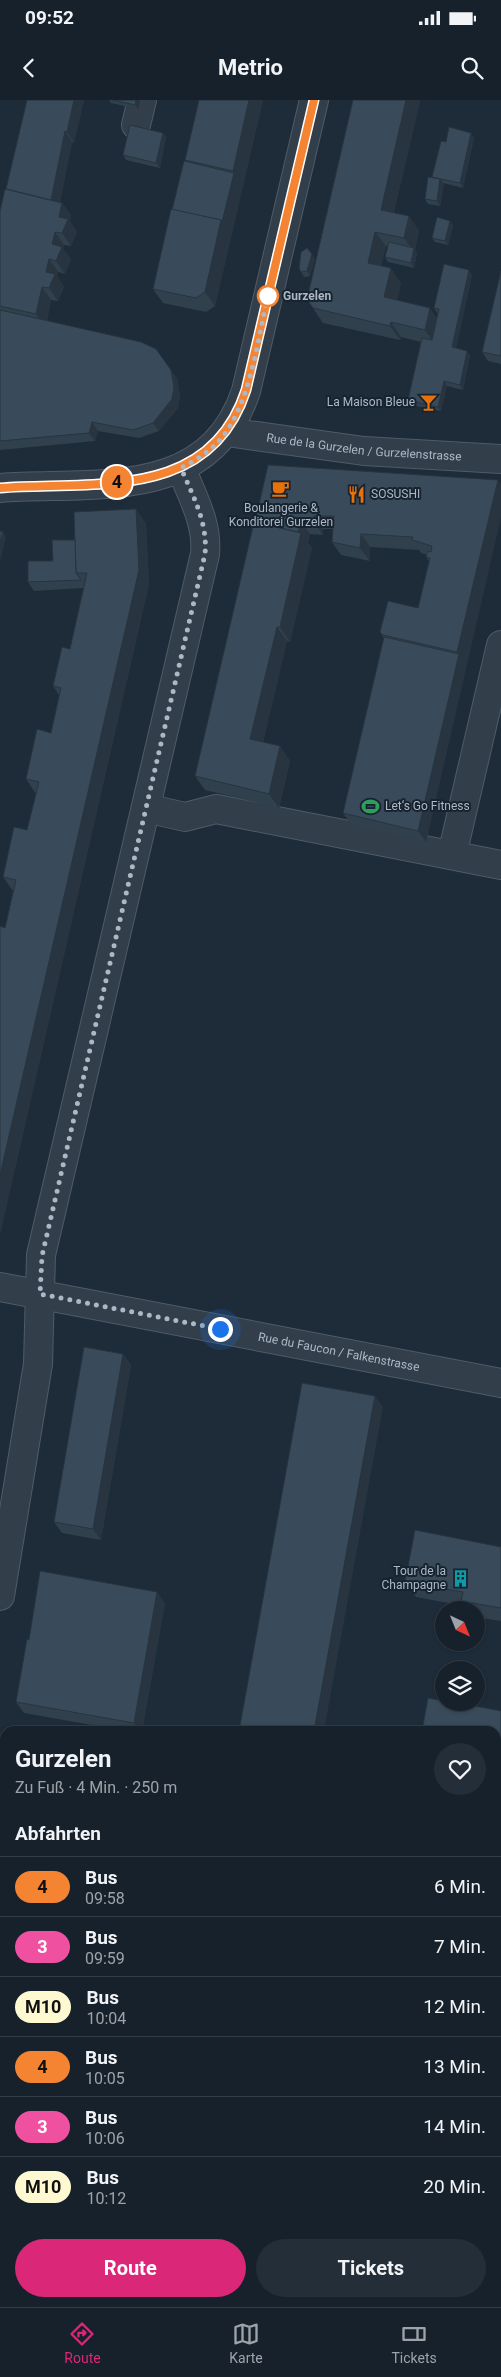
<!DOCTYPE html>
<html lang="de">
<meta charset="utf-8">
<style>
:root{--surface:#16212c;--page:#232e38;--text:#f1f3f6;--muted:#9ea3a9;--line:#353e48;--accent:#db2777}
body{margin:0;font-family:Roboto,sans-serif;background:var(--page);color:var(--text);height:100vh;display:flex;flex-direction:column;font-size:19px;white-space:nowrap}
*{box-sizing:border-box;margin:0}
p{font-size:16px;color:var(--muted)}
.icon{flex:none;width:28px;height:28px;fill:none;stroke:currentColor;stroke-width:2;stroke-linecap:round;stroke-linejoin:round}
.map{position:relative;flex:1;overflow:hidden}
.side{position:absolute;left:0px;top:1626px;width:501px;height:581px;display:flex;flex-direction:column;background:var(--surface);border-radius:15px 15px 0 0;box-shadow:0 1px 4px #0004,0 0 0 1px var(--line)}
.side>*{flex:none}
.badge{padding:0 10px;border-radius:16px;font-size:18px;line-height:32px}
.needle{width:32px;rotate:137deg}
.buttons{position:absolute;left:435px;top:1501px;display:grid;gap:10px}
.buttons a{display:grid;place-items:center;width:50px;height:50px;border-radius:50%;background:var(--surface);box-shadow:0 1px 4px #0004,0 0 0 1px var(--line);font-size:25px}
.you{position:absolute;width:25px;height:25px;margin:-12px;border:4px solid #fff;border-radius:50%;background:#1a73e8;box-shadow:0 0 0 8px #1a73e833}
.map>.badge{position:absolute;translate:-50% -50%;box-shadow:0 0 0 2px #fff}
h2{padding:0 15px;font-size:19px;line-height:45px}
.round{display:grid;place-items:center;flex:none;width:52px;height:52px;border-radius:26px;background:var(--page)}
.head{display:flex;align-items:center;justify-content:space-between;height:85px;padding:0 15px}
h1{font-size:24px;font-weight:700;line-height:38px}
.primary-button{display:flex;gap:10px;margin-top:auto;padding:10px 15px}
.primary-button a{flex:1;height:58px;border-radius:30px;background:var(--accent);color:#fff;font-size:20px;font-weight:700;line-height:58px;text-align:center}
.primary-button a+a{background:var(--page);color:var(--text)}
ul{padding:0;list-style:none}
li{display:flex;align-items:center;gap:15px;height:60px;padding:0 15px;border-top:1px solid var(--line)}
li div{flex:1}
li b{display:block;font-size:19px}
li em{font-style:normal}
li .badge{min-width:55px;font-weight:700;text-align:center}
.status{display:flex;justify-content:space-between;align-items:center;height:35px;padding:0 25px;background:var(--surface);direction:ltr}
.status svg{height:14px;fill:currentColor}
header{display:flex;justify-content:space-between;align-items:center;height:65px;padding:0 15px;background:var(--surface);font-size:22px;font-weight:700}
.menu{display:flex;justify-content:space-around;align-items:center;height:70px;border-top:1px solid var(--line);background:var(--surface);font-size:14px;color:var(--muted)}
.menu a{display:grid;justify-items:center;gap:2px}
.menu .selected{color:var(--accent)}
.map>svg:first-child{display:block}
</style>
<div class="status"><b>09:52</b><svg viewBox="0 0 49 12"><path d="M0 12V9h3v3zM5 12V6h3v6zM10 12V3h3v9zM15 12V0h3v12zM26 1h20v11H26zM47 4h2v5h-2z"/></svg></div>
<header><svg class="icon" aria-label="back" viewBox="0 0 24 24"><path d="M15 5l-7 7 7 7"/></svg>Metrio<svg class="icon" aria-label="search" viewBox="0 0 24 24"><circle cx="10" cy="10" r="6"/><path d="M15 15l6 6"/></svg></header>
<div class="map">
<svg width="501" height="2207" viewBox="0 0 501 2207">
<rect width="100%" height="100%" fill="#1e2c3a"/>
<g fill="#203a3b">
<path d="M 496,1758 L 501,1759 L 501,2095 L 496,2094 Z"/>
<path d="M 496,2114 L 501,2114 L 501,2207 L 274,2207 L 274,2202 L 496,2202 Z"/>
</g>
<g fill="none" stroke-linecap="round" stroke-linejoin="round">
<defs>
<g id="minor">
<path d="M 136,25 L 142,0"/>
<path id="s1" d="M 227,332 L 364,351 L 501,359"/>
<path d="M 0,388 C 94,381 209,403 246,291 L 314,0"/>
<path d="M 146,708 L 185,717 L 216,709 L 501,765"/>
<path d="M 452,755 L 501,545"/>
<path id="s2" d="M 0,1187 L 501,1283"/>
<path d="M 0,1496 L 38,1264 L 41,1155 L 205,454 C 208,423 192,396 181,368"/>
</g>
</defs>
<use href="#minor" stroke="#4f5b68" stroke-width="30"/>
<use href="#minor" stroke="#323e4a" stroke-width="28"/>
</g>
<g fill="#31404d">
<path d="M 27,0 L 84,0 L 74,43 L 72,42 L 60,102 L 62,103 L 71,115 L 70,121 L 77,132 L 71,146 L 64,145 L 63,149 L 71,159 L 65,174 L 58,172 L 57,176 L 64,187 L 58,201 L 51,200 L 47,220 L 177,278 L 180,296 L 178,308 L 159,331 L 139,338 L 98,331 L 95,341 L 0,350 L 0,111 L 6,89 Z"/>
<path d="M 109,0 L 140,0 L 138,9 L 111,3 Z"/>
<path d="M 263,0 L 215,206 L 206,212 L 163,203 L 153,189 L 172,110 L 186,62 L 185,60 Z"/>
<path d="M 353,0 L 419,0 L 420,1 L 394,112 L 419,130 L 415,150 L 417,153 L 414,168 L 388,162 L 385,157 L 388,147 L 386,146 L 381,166 L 401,183 L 397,200 L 437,218 L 438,213 L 437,213 L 434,208 L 472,175 L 456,248 L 470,255 L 463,290 L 447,286 L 441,311 L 411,305 L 408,300 L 421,242 L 401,237 L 400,240 L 323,223 L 307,199 Z"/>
<path d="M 163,33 L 166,37 L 160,68 L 126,60 L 123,55 Z"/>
<path d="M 471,33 L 474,38 L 463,88 L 443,83 L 444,84 L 440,106 L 428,104 L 425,99 L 433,78 L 432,77 L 446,42 Z"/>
<path d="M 450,121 L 453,125 L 448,145 L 435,142 L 432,138 Z"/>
<path d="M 315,159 L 310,176 L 304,177 L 299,168 Z"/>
<path d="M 501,171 L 501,264 L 488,261 L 482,252 Z"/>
<path d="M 498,380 L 466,565 L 426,742 L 351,725 L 343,713 L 384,538 L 380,532 L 418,508 L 429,461 L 426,457 L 427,455 L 421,453 L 419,450 L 370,447 L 370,461 L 341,455 L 332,442 L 333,429 L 323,429 L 323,435 L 310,434 L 308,443 L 312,448 L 290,542 L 287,541 L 263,642 L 280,646 L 290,661 L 279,708 L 205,690 L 195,676 L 255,422 Z"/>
<path d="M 146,423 L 149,484 L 0,1134 L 0,826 L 5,828 L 13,791 L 3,777 L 27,730 L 36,694 L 26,679 L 51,633 L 59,595 L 53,586 L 70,549 L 84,488 L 34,491 L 28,482 L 75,440 Z"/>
<path d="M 123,1254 L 131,1265 L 101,1440 L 62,1433 L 54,1422 Z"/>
<path d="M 501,1447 L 501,1521 L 476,1517 L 476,1510 L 468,1510 L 465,1506 L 416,1497 L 405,1482 Z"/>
<path d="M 165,1503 L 142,1631 L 126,1631 L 24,1613 L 16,1602 L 29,1540 Z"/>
<path d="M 501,1611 L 501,1686 L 496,1685 L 496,1631 Z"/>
<path d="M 496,1710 L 501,1711 L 501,1743 L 496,1742 Z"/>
</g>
<g fill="#28343f">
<path d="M 74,0 L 84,0 L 74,43 L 67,32 Z"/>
<path d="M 136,0 L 140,0 L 138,9 L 135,5 Z"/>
<path d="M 249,0 L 263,0 L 215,206 L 205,192 L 221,120 L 234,73 L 233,71 Z"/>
<path d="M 406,0 L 419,0 L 420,1 L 391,124 L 381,110 Z"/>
<path d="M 65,31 L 72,42 L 58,112 L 51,101 Z"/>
<path d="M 163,33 L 166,37 L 160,68 L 156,63 Z"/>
<path d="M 471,33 L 474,38 L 463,88 L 460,83 Z"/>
<path d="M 440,79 L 444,84 L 440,106 L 437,101 Z"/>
<path d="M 62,103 L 71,115 L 70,121 L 77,132 L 71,146 L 62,133 L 59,117 Z"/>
<path d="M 409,116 L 419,130 L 415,150 L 417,153 L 414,168 L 411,163 L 413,151 L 404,138 Z"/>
<path d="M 450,121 L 453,125 L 448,145 L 445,141 Z"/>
<path d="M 55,132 L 64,145 L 63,149 L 71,159 L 65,174 L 56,161 L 52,144 Z"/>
<path d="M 375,132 L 386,146 L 378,177 L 368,163 Z"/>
<path d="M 312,154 L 315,159 L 310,176 L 307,171 Z"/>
<path d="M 49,159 L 58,172 L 57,176 L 64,187 L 58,201 L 49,188 L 46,172 Z"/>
<path d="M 391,168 L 401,183 L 395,212 L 384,197 Z"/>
<path d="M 469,170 L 472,175 L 455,252 L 452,247 Z"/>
<path d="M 42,187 L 51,200 L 45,227 L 36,214 Z"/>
<path d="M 430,208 L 440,223 L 435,245 L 425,230 Z"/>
<path d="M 391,222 L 401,237 L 400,240 L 390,226 Z"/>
<path d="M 467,251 L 470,255 L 463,290 L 460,285 Z"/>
<path d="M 171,270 L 177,278 L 180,296 L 178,308 L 159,331 L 153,323 Z"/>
<path d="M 444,281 L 447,286 L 441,311 L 438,307 Z"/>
<path d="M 92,322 L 98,331 L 95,341 L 89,333 Z"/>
<path d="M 498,380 L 501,384 L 501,418 L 426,742 L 418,731 L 459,554 L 457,552 Z"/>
<path d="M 136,409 L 146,423 L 149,484 L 0,1134 L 0,1075 Z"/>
<path d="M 314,416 L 323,429 L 323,435 L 314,422 Z"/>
<path d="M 301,422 L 310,434 L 308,443 L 312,448 L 290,542 L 280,527 Z"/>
<path d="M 3,432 L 6,437 L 0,461 L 0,443 Z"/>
<path d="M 361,434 L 370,447 L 370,461 L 360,448 Z"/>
<path d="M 277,527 L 287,541 L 260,653 L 250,639 Z"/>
<path d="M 280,646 L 290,661 L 279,708 L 269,694 Z"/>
<path d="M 123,1254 L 131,1265 L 101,1440 L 93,1429 Z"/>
<path d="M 375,1296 L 383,1307 L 324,1631 L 314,1631 Z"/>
<path d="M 157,1492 L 165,1503 L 142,1631 L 140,1631 L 134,1623 Z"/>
</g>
<g fill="#394b5a" stroke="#28343f">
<path d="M 27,0 L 74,0 L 67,32 L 65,31 L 51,100 L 6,89 Z"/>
<path d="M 113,0 L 136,0 L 135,5 Z"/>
<path d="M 199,0 L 249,0 L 233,71 L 185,60 Z"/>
<path d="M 353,0 L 406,0 L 381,110 L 409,116 L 404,138 L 375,132 L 368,163 L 391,168 L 384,197 L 430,208 L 425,230 L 391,222 L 390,226 L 313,208 L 307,199 Z"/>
<path d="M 130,25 L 163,33 L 156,63 L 123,55 Z"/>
<path d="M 449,27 L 471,33 L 460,83 L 432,77 L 441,41 L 446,42 Z"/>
<path d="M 184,61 L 234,73 L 222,122 L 221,120 L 172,110 Z"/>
<path d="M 428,77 L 440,79 L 437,101 L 425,99 Z"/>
<path d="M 5,89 L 62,103 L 59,117 L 68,119 L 62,133 L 55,132 L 52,144 L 62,147 L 56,161 L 49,159 L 46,172 L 55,174 L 49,188 L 42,187 L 36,214 L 0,206 L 0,111 Z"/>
<path d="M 171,109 L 221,120 L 205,192 L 196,198 L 153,189 Z"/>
<path d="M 437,117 L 450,121 L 445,141 L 432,138 Z"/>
<path d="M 389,142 L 414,148 L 411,163 L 385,157 Z"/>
<path d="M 307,148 L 312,154 L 307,171 L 301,172 L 299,168 L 301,152 Z"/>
<path d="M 444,164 L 469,170 L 452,247 L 467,251 L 460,285 L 444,281 L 438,307 L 408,300 L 422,238 L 432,240 L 439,209 L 434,208 Z"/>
<path d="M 501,171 L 501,256 L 482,252 Z"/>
<path d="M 0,210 L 141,242 L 156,249 L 171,270 L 174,287 L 172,299 L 153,323 L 133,330 L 92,322 L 89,333 L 0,341 Z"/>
<path d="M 268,365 L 498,380 L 457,552 L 383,535 L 380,532 L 388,501 L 418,508 L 430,458 L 426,457 L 428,451 L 431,452 L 432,446 L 412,440 L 413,437 L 361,434 L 360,448 L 332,442 L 334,416 L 314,416 L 314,422 L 301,422 L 298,432 L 255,422 Z"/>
<path d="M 136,409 L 139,470 L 0,1075 L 0,826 L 5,828 L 16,780 L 3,777 L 14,727 L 27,730 L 39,682 L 26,679 L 37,629 L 51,633 L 61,588 L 53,586 L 62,547 L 70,549 L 87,473 L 76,473 L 74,412 Z"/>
<path d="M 254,422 L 301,433 L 280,527 L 277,527 L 250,639 L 280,646 L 269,694 L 195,676 Z"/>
<path d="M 0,431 L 3,432 L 0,443 Z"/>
<path d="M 52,440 L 75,440 L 76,473 L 81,480 L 28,482 L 28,461 L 53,461 Z"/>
<path d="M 384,537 L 459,554 L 418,731 L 343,713 Z"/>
<path d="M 84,1247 L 123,1254 L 93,1429 L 54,1422 Z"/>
<path d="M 302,1283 L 375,1296 L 314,1631 L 239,1631 Z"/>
<path d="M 415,1430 L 501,1447 L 501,1508 L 461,1501 L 463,1492 L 405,1482 Z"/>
<path d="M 40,1471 L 157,1492 L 134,1623 L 16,1602 L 27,1539 L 29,1540 Z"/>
<path d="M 428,1598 L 444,1601 L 444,1602 L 455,1602 L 501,1611 L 501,1676 L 496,1675 L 496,1631 L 422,1631 Z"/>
<path d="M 496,1710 L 501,1711 L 501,1733 L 496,1732 Z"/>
</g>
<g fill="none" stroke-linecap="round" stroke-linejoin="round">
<defs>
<path id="line" d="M 0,388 C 93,381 210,402 246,290 L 314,0"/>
</defs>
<use href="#line" stroke="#fff" stroke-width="11"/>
<use href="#line" stroke="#f48332" stroke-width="8"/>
<path stroke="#acb8c7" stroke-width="5" stroke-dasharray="0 9" d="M 220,1229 L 40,1194 L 42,1156 L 205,454 C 208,423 193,396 181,368 C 194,361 208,353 218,342 C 250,308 258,239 268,194 L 268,196"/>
</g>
<defs>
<symbol id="bar-bare" viewBox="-9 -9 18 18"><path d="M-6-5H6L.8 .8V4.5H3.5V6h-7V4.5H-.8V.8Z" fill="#e8710a" stroke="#17232e" stroke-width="2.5" paint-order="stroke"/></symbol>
<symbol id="cafe-bare" viewBox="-9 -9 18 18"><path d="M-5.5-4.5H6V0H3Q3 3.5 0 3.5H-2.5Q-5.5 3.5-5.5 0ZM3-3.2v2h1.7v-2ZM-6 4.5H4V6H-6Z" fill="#e8710a" stroke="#17232e" stroke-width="2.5" paint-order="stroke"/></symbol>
<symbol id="restaurant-bare" viewBox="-9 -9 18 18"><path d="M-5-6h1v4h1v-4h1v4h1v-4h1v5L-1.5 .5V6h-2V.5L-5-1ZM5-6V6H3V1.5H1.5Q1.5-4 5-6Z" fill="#e8710a" stroke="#17232e" stroke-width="2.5" paint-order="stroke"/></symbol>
<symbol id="stadium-bare" viewBox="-9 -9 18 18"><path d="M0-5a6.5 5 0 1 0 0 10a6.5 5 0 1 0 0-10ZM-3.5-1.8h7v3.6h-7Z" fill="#2e9e5b" stroke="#17232e" stroke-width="2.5" paint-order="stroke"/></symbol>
<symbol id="building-bare" viewBox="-9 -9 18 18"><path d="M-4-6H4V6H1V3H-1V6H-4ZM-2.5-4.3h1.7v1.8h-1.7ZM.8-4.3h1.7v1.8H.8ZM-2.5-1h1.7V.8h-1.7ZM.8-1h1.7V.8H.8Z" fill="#0f9aa8" stroke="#17232e" stroke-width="2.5" paint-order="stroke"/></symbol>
</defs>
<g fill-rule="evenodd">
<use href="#bar-bare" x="416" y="290" width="25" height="25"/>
<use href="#cafe-bare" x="268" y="376" width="25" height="25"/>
<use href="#restaurant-bare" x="344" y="382" width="25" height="25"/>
<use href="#stadium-bare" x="358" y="694" width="25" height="25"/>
<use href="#building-bare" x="448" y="1466" width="25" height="25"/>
</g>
<circle fill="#fff" stroke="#f48332" stroke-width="2.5" cx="268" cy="196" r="10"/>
<g text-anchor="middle" stroke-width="4" stroke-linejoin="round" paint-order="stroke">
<g font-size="12" font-weight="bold" fill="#acb8c7" stroke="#17232e" text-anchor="start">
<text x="283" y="200">Gurzelen</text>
</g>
<g font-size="12" fill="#acb8c7" stroke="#17232e" text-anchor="end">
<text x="415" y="306">La Maison Bleue</text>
<text x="371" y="398" text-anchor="start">SOSUSHI</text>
<text x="281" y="412" text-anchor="middle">Boulangerie &amp;<tspan x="281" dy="14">Konditorei Gurzelen</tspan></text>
<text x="385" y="710" text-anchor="start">Let‘s Go Fitness</text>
<text x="446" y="1475">Tour de la<tspan x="446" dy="14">Champagne</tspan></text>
</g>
<g font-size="12" fill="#acb8c7" stroke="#17232e">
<text dy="4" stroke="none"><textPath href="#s1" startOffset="138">Rue de la Gurzelen / Gurzelenstrasse</textPath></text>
<text dy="4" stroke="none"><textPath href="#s2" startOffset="345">Rue du Faucon / Falkenstrasse</textPath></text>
</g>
</g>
</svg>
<div class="buttons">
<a><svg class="needle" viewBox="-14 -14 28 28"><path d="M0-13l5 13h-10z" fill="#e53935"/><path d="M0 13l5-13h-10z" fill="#9ea3a9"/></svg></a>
<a><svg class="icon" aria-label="layers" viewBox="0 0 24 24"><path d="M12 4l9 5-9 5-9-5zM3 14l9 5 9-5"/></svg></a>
</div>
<div class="you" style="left:220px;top:1229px"></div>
<b class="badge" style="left:117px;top:382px;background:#f48332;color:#111">4</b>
<section class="side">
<div class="head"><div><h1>Gurzelen</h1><p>Zu Fuß · 4 Min. · 250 m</p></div><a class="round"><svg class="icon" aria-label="heart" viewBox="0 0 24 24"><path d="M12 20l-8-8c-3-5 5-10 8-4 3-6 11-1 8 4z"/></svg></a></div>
<h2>Abfahrten</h2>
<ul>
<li><span class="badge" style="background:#f48332;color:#111">4</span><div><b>Bus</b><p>09:58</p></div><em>6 Min.</em></li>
<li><span class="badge" style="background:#ef509f;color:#fff">3</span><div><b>Bus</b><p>09:59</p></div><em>7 Min.</em></li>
<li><span class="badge" style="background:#fff9d1;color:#111">M10</span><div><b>Bus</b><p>10:04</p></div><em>12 Min.</em></li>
<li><span class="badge" style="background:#f48332;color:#111">4</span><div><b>Bus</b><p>10:05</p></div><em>13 Min.</em></li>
<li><span class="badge" style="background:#ef509f;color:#fff">3</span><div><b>Bus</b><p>10:06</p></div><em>14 Min.</em></li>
<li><span class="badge" style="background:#fff9d1;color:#111">M10</span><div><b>Bus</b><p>10:12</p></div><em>20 Min.</em></li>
</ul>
<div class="primary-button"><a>Route</a><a>Tickets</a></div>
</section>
</div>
<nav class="menu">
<a class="selected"><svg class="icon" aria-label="directions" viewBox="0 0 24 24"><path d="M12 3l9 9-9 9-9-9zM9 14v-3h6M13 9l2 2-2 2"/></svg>Route</a>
<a><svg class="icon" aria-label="map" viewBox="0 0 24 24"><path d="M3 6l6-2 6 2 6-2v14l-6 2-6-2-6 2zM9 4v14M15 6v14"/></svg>Karte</a>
<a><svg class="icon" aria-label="tickets" viewBox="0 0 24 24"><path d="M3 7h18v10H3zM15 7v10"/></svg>Tickets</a>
</nav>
